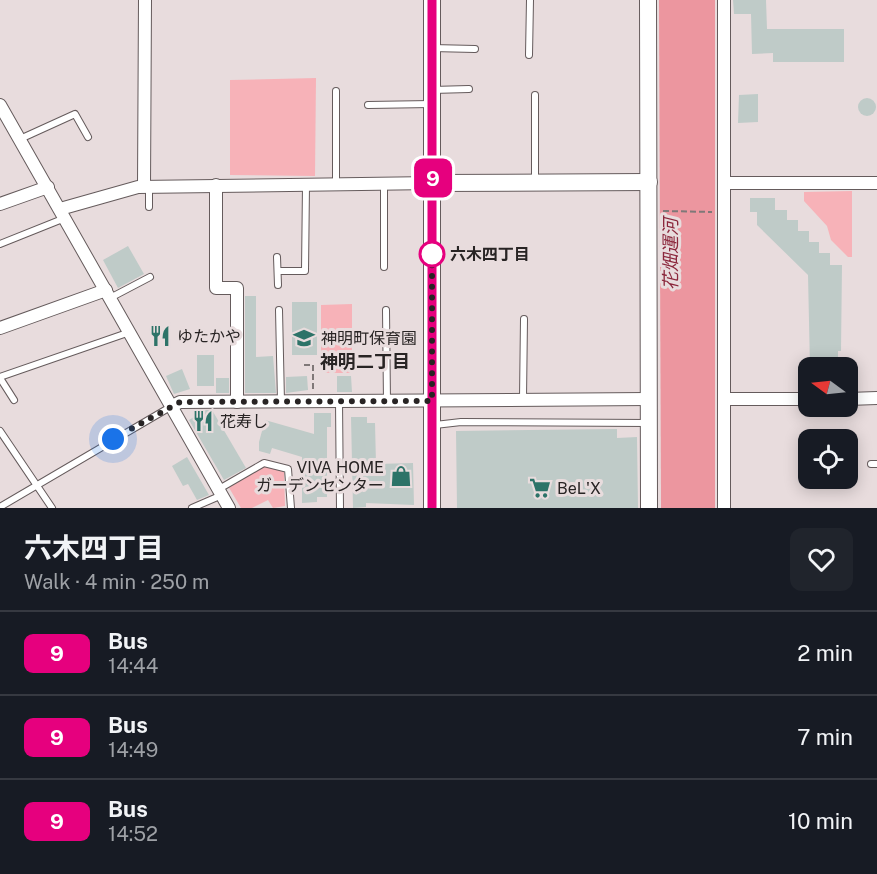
<!DOCTYPE html>
<meta charset="utf-8">
<style>
:root{--surface:#171b24;--page:#20242c;--text:#f1f3f6;--muted:#9ea1a6;--line:#363941}
body{margin:0;font-family:"Public Sans","Noto Sans JP",sans-serif;background:var(--page);color:var(--text);height:100vh;display:flex;flex-direction:column;font-size:22px;white-space:nowrap}
*{box-sizing:border-box;margin:0}
p{font-size:20px;color:var(--muted)}
.icon{flex:none;width:33px;height:33px;fill:none;stroke:currentColor;stroke-width:2;stroke-linecap:round;stroke-linejoin:round}
.map{position:relative;height:508px;overflow:hidden}
.sheet{display:flex;flex-direction:column;background:var(--surface);flex:1}
.sheet>*{flex:none}
.badge{padding:0 12px;border-radius:9px;font-size:21px;line-height:39px}
.needle{width:39px;rotate:285deg}
.fabs{position:absolute;left:798px;top:357px;display:grid;gap:12px}
.fabs a{display:grid;place-items:center;width:60px;height:60px;border-radius:12px;background:var(--surface);box-shadow:0 3px 15px #0003;font-size:30px}
.you{position:absolute;width:30px;height:30px;margin:-15px;border:4px solid #fff;border-radius:50%;background:#1a73e8;box-shadow:0 0 0 9px #1a73e833}
.map>.badge{position:absolute;translate:-50% -50%;box-shadow:0 0 0 3px #fff}
.round{display:grid;place-items:center;flex:none;width:63px;height:63px;border-radius:12px;background:var(--page)}
.overview{display:flex;align-items:center;justify-content:space-between;height:102px;padding:0 24px}
h1{font-size:28px;font-weight:700;line-height:45px}
ul{padding:0;list-style:none}
li{display:flex;align-items:center;gap:18px;height:84px;padding:0 24px;border-top:2px solid var(--line)}
li div{flex:1}
li b{display:block;font-size:22px}
li em{font-style:normal}
li .badge{min-width:66px;font-weight:700;text-align:center}
.map>svg:first-child{display:block}
</style>
<div class="map">
<svg width="877" height="508" viewBox="0 0 877 508">
<rect width="100%" height="100%" fill="#e8dcdd"/>
<g fill="#f7b2b8">
<path d="M 316,78 L 315,176 L 230,175 L 230,80 Z"/>
<path d="M 852,191 L 852,257 L 848,257 L 831,240 L 827,226 L 804,201 L 804,192 Z"/>
<path d="M 352,304 L 352,373 L 324,373 L 321,370 L 321,305 Z"/>
<path d="M 263,466 L 284,472 L 285,506 L 273,508 L 268,500 L 252,508 L 241,508 L 228,486 Z"/>
</g>
<path fill="#ec969f" d="M 659,0 L 715,0 L 715,508 L 661,508 Z"/>
<g fill="#bfcbc8">
<path d="M 733,0 L 766,0 L 767,29 L 844,29 L 844,62 L 773,62 L 773,53 L 752,54 L 751,14 L 734,14 Z"/>
<path d="M 758,94 L 758,122 L 738,123 L 739,95 Z"/>
<circle cx="867" cy="107" r="9"/>
<path d="M 750,198 L 775,198 L 775,210 L 787,210 L 787,220 L 798,220 L 798,231 L 809,231 L 809,242 L 819,242 L 819,253 L 830,253 L 830,265 L 842,265 L 841,351 L 838,351 L 838,362 L 826,362 L 826,368 L 810,368 L 808,275 L 757,225 L 757,212 L 750,212 Z"/>
<path d="M 128,246 L 144,274 L 118,288 L 103,260 Z"/>
<path d="M 245,296 L 256,296 L 256,357 L 273,356 L 276,393 L 245,393 Z"/>
<rect x="292" y="302" width="25" height="53"/>
<rect x="197" y="355" width="17" height="31"/>
<path d="M 182,369 L 190,389 L 174,394 L 166,376 Z"/>
<path d="M 307,376 L 308,390 L 286,393 L 286,377 Z"/>
<path d="M 337,376 L 351,376 L 352,392 L 337,392 Z"/>
<rect x="216" y="378" width="13" height="15"/>
<path d="M 206,410 L 212,410 L 246,468 L 224,480 L 189,420 Z"/>
<path d="M 314,413 L 331,413 L 331,427 L 327,427 L 327,497 L 317,497 L 317,502 L 302,503 L 302,457 L 272,448 L 270,454 L 259,451 L 259,442 L 265,420 L 314,434 Z"/>
<path d="M 351,417 L 367,417 L 367,423 L 375,423 L 376,464 L 413,463 L 414,505 L 366,503 L 366,507 L 353,508 Z"/>
<path d="M 617,429 L 617,438 L 637,437 L 638,508 L 457,508 L 456,431 Z"/>
<path d="M 187,457 L 209,495 L 197,500 L 188,484 L 183,486 L 172,466 Z"/>
</g>
<g fill="none" stroke-linecap="round" stroke-linejoin="round">
<defs>
<g id="service">
<path d="M 432,48 L 475,49"/>
<path d="M 529,55 L 530,0"/>
<path d="M 432,90 L 469,89"/>
<path d="M 368,105 L 431,104"/>
<path d="M 20,139 L 75,114 L 88,137"/>
<path d="M 535,181 L 535,95"/>
<path d="M 336,184 L 336,91"/>
<path d="M 384,185 L 384,267"/>
<path d="M 149,207 L 149,187"/>
<path d="M 0,244 L 65,218"/>
<path d="M 277,257 L 278,285"/>
<path d="M 278,271 L 305,271 L 306,185"/>
<path d="M 110,298 L 150,277"/>
<path d="M 279,310 L 281,402"/>
<path d="M 386,310 L 387,402"/>
<path d="M 0,377 L 130,332"/>
<path d="M 0,378 L 14,400"/>
<path d="M 523,398 L 524,319"/>
<path d="M 339,401 L 340,508"/>
<path d="M 435,425 L 461,422 L 649,423"/>
<path d="M 0,431 L 52,508"/>
<path d="M 871,464 L 877,464"/>
<path d="M 219,489 L 264,463 L 288,469 L 291,508"/>
<path d="M 0,507 L 172,406"/>
<path d="M 192,508 L 222,495"/>
</g>
<g id="minor">
<path d="M 0,105 L 229,508"/>
<path d="M 724,183 L 877,183"/>
<path d="M 216,185 L 216,288 L 237,288 L 237,402"/>
<path d="M 144,186 L 145,0"/>
<path d="M 0,204 L 48,187"/>
<path d="M 60,209 L 138,187 L 433,183"/>
<path d="M 0,328 L 106,290"/>
<path d="M 724,399 L 808,399"/>
<path d="M 848,399 L 877,398"/>
<path d="M 172,406 L 180,402 L 649,399"/>
<path d="M 724,508 L 724,0"/>
</g>
<g id="tertiary">
<path d="M 648,0 L 649,508"/>
<path d="M 433,183 L 649,182"/>
<path d="M 432,508 L 432,0"/>
</g>
</defs>
<use href="#service" stroke="#655b5c" stroke-width="8"/>
<use href="#minor" stroke="#655b5c" stroke-width="14"/>
<use href="#tertiary" stroke="#655b5c" stroke-width="18"/>
<g stroke="#7f7878" stroke-width="2" stroke-dasharray="6 3" stroke-linecap="butt">
<path d="M 663,211 L 712,212"/>
<path d="M 304,365 L 313,365 L 313,390"/>
</g>
<use href="#service" stroke="#fff" stroke-width="6"/>
<use href="#minor" stroke="#fff" stroke-width="12"/>
<use href="#tertiary" stroke="#fff" stroke-width="16"/>
</g>
<g fill="none" stroke-linecap="round" stroke-linejoin="round">
<defs>
<path id="line" d="M 432,508 L 432,0"/>
</defs>
<use href="#line" stroke="#fff" stroke-width="14"/>
<use href="#line" stroke="#e6007e" stroke-width="9"/>
<path stroke="#282424" stroke-width="6" stroke-dasharray="0 10.8" d="M 113,439 L 180,402 L 432,401 L 432,254"/>
</g>
<defs>
<symbol id="restaurant-bare" viewBox="-9 -9 18 18"><path d="M-5-6h1v4h1v-4h1v4h1v-4h1v5L-1.5 .5V6h-2V.5L-5-1ZM5-6V6H3V1.5H1.5Q1.5-4 5-6Z" fill="#2d7368" stroke="#e8dcdd" stroke-width="2.5" paint-order="stroke"/></symbol>
<symbol id="school-bare" viewBox="-9 -9 18 18"><path d="M0-5L7-2L0 1L-7-2ZM-4 1L0 2.5L4 1V4Q0 6-4 4Z" fill="#2d7368" stroke="#e8dcdd" stroke-width="2.5" paint-order="stroke"/></symbol>
<symbol id="shop-bare" viewBox="-9 -9 18 18"><path d="M-5-2.5h2.3a2.7 3.5 0 0 1 5.4 0H5L5.5 6h-11ZM-1.5-2.5h3a1.5 2.3 0 0 0-3 0Z" fill="#2d7368" stroke="#e8dcdd" stroke-width="2.5" paint-order="stroke"/></symbol>
<symbol id="supermarket-bare" viewBox="-9 -9 18 18"><path d="M-6-5.5h2.5l.6 2H6L4.5 2H-2.5L-4.4-4H-6ZM-1.5 3.2a1.3 1.3 0 1 0 .1 0ZM3 3.2a1.3 1.3 0 1 0 .1 0Z" fill="#2d7368" stroke="#e8dcdd" stroke-width="2.5" paint-order="stroke"/></symbol>
</defs>
<g fill-rule="evenodd">
<use href="#restaurant-bare" x="145" y="321" width="30" height="30"/>
<use href="#school-bare" x="289" y="323" width="30" height="30"/>
<use href="#restaurant-bare" x="188" y="406" width="30" height="30"/>
<use href="#shop-bare" x="386" y="461" width="30" height="30"/>
<use href="#supermarket-bare" x="525" y="473" width="30" height="30"/>
</g>
<circle fill="#fff" stroke="#e6007e" stroke-width="3" cx="432" cy="254" r="12"/>
<g text-anchor="middle" stroke-width="6" stroke-linejoin="round" paint-order="stroke">
<g font-size="16" font-weight="bold" fill="#282424" stroke="#e8dcdd" text-anchor="start">
<text x="450" y="260">六木四丁目</text>
</g>
<g font-size="16" fill="#282424" stroke="#e8dcdd" text-anchor="start">
<text x="177" y="342">ゆたかや</text>
<text x="321" y="344">神明町保育園</text>
<text x="220" y="427">花寿し</text>
<text x="384" y="473" text-anchor="end">VIVA HOME<tspan x="384" dy="18">ガーデンセンター</tspan></text>
<text x="557" y="494">BeL'X</text>
</g>
<g font-size="18" font-style="italic" fill="#8b273c" stroke="#e8dcdd">
<text transform="translate(671 254) rotate(-90)" y="6">花畑運河</text>
</g>
<g font-size="18" font-weight="bold" fill="#282424" stroke="#e8dcdd">
<text x="365" y="368">神明二丁目</text>
</g>
</g>
</svg>
<div class="fabs">
<a><svg class="needle" viewBox="-14 -14 28 28"><path d="M0-13l5 13h-10z" fill="#e53935"/><path d="M0 13l5-13h-10z" fill="#9ea1a6"/></svg></a>
<a><svg class="icon" aria-label="locate" viewBox="0 0 24 24"><circle cx="12" cy="12" r="6"/><path d="M12 2v4M12 18v4M2 12h4M18 12h4"/></svg></a>
</div>
<div class="you" style="left:113px;top:439px"></div>
<b class="badge" style="left:433px;top:178px;background:#e6007e;color:#fff">9</b>
</div>
<section class="sheet">
<div class="overview"><div><h1>六木四丁目</h1><p>Walk · 4 min · 250 m</p></div><a class="round"><svg class="icon" aria-label="heart" viewBox="0 0 24 24"><path d="M12 20l-8-8c-3-5 5-10 8-4 3-6 11-1 8 4z"/></svg></a></div>
<ul>
<li><span class="badge" style="background:#e6007e;color:#fff">9</span><div><b>Bus</b><p>14:44</p></div><em>2 min</em></li>
<li><span class="badge" style="background:#e6007e;color:#fff">9</span><div><b>Bus</b><p>14:49</p></div><em>7 min</em></li>
<li><span class="badge" style="background:#e6007e;color:#fff">9</span><div><b>Bus</b><p>14:52</p></div><em>10 min</em></li>
</ul>
</section>
